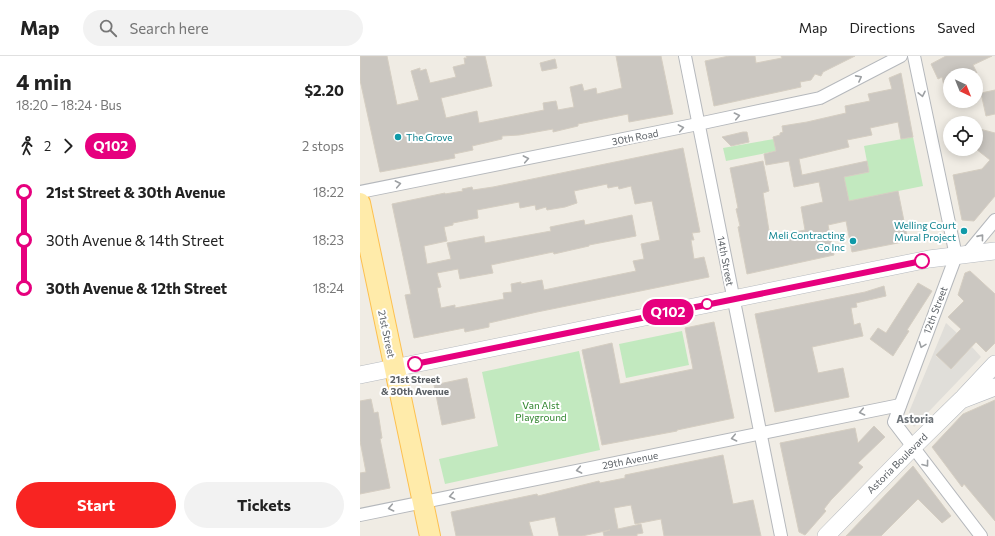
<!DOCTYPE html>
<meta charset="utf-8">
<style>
:root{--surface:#fff;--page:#f2f2f2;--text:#222;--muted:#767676;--line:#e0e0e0;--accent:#f82422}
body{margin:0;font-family:Commissioner,sans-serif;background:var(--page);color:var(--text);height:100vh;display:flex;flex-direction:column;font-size:15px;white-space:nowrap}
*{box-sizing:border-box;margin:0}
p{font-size:13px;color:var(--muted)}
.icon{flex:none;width:22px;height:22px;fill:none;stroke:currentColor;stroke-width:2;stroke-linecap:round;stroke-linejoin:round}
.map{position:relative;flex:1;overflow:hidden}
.side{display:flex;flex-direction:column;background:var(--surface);width:360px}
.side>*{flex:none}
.badge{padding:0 8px;border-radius:13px;font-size:14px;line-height:26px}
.needle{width:26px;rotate:137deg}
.fabs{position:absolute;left:583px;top:12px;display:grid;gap:8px}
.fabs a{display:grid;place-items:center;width:40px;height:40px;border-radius:50%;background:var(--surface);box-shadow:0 2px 10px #0003;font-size:20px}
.map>.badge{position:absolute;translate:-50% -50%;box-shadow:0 0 0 2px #fff}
.legs{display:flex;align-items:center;gap:6px;height:44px;padding:0 16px;font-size:13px}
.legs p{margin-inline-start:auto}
.summary{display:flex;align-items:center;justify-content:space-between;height:68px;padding:0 16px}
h1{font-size:22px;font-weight:700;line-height:30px}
.action{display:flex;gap:8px;margin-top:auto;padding:8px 16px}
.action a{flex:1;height:46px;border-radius:24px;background:var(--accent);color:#fff;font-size:16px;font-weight:700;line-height:46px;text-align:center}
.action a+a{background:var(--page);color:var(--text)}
ul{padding:0 16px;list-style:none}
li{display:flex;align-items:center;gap:14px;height:48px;font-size:15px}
li i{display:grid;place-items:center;width:6px;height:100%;margin:0 5px;background:currentColor}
li i::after{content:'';width:10px;height:10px;margin:-5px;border:3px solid;border-radius:50%;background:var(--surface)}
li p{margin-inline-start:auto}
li:first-child i{background:linear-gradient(#0000 50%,currentColor 0)}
li:last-child i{background:linear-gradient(currentColor 50%,#0000 0)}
header{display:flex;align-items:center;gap:24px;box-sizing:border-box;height:56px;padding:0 20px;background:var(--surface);border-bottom:1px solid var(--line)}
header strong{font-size:19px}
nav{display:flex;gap:22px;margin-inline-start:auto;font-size:14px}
.search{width:280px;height:36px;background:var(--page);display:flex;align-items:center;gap:10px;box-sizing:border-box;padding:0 14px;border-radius:22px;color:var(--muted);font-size:15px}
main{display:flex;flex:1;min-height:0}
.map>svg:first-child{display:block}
</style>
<header>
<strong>Map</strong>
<div class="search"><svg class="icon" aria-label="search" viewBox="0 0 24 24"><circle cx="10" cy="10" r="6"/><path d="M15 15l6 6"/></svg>Search here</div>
<nav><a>Map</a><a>Directions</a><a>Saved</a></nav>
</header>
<main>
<section class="side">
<div class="summary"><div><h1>4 min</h1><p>18:20 – 18:24 · Bus</p></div><b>$2.20</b></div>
<div class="legs"><svg class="icon" aria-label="walk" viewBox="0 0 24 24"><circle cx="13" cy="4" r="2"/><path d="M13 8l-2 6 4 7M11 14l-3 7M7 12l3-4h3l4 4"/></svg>2<svg class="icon" aria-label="forward" viewBox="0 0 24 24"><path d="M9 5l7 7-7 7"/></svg><b class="badge" style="background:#e6007e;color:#fff">Q102</b><p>2 stops</p></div>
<ul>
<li><i style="color:#e6007e"></i><b>21st Street &amp; 30th Avenue</b><p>18:22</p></li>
<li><i style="color:#e6007e"></i><span>30th Avenue &amp; 14th Street</span><p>18:23</p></li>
<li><i style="color:#e6007e"></i><b>30th Avenue &amp; 12th Street</b><p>18:24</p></li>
</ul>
<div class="action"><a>Start</a><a>Tickets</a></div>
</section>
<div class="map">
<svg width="635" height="480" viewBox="0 0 635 480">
<rect width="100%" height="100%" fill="#f0ece4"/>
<path fill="#e0ded9" d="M 586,267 L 597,277 L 576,300 L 591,313 L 612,291 L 621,301 L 554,371 L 549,361 L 549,356 Z"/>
<g fill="#c2e9bf">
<path d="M 553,81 L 563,130 L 489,145 L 484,121 L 509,116 L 504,90 Z"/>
<path d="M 414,83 L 416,95 L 366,105 L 363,92 Z"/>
<path d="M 322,275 L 329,309 L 266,322 L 259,288 Z"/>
<path d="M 219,295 L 240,394 L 85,428 L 79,403 L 138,390 L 122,316 Z"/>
</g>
<g fill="#cbc7c1" stroke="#d5cec2" fill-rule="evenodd">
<path d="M 0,0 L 27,0 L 37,49 L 59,44 L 51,15 L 60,12 L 60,15 L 66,13 L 70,27 L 96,21 L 93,11 L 105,8 L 104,2 L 107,2 L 106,0 L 125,0 L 132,30 L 81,42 L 86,62 L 117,55 L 119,67 L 184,54 L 183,47 L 196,45 L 198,54 L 214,51 L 210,31 L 222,28 L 224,35 L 236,32 L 237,38 L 262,32 L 256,0 L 301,0 L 313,58 L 269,66 L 268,58 L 218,68 L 218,70 L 193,76 L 193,73 L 159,79 L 142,80 L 142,83 L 112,90 L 113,94 L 94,98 L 95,102 L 20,116 L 0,24 Z"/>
<path d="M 369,0 L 395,0 L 396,7 L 422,2 L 421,0 L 495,0 L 463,16 L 461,20 L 455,18 L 451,24 L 440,26 L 441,31 L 354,50 L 345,5 Z"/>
<path d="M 586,0 L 632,0 L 613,9 L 617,17 L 612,19 L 590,19 L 590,38 L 586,39 L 582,21 L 578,23 L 571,8 Z"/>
<path d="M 195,3 L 197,12 L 182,15 L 180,7 Z"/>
<path d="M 541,17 L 553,81 L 541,83 L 538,66 L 510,72 L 512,79 L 487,84 L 489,91 L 439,103 L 442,119 L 507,105 L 509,116 L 484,121 L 489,145 L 538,135 L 548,185 L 492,196 L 486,165 L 468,169 L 474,199 L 387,218 L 378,171 L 380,170 L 376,153 L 378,152 L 370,112 L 403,105 L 409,135 L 403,137 L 410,181 L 445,174 L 441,151 L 463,146 L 459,126 L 434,131 L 429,105 L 406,109 L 404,98 L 416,95 L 413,81 L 420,79 L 420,77 L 423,76 L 422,70 L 447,66 L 486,57 L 485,50 L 510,45 L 508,38 L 532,33 L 529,22 Z"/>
<path d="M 635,34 L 635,58 L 626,60 L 621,37 Z"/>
<path d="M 616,72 L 635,77 L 635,140 L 614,165 L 602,164 L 593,119 L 622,113 L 630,104 L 616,93 Z"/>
<path d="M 383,76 L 387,76 L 389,86 L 371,90 L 362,81 Z"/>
<path d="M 323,92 L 340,176 L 332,177 L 334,184 L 331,184 L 334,203 L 344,201 L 349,221 L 177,256 L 129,267 L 129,271 L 105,276 L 104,272 L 54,282 L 45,239 L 51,238 L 32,148 L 85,137 L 85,138 L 103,135 L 102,133 L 112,131 L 113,134 L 133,131 ZM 247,128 L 248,132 L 258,130 L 259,133 L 271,130 L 275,148 L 292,145 L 300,184 L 281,188 L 284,203 L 273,205 L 276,215 L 184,234 L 182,224 L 161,228 L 161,226 L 151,228 L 152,236 L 143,237 L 144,243 L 95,252 L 95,249 L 81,252 L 77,232 L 81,231 L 77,217 L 98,213 L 100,223 L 133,217 L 131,209 L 193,196 L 194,198 L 207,195 L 229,190 L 229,189 L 276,180 L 272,159 L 225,169 L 224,164 L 190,171 L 191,175 L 125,187 L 124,180 L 87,187 L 91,203 L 67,208 L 64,190 L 87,185 L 84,171 L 93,169 L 93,167 L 118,162 L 117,154 L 159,146 L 160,152 L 175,149 L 176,154 L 186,151 L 187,154 L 205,151 L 217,147 L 214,135 Z"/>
<path d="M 610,215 L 635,238 L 635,287 L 626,296 L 616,286 L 591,313 L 576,299 L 601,273 L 588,261 L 604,245 L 598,239 L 605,217 Z"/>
<path d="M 558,227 L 572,235 L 547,274 L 549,275 L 533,300 L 510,283 L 518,272 L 526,277 Z"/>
<path d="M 524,230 L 526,240 L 496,247 L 497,251 L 491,252 L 494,269 L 500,267 L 503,280 L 452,291 L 458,317 L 483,312 L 489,341 L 415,356 L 395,258 L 505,236 Z"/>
<path d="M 354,266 L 374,362 L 317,374 L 317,375 L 242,389 L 222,294 L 252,287 L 260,328 L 333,313 L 325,272 Z"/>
<path d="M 107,322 L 115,362 L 82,369 L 74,329 Z"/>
<path d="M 11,343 L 14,357 L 18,356 L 22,382 L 20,383 L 30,432 L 0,438 L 0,417 L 6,416 L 0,385 L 0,345 Z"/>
<path d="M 635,344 L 635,465 L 604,428 L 602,431 L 572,391 L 603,358 Z"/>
<path d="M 514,370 L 525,381 L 498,407 L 503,411 L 471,444 L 464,453 L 466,455 L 445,479 L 439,476 L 420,387 L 495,372 L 498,387 Z"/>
<path d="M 363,399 L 373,448 L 393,444 L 401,480 L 304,480 L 301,463 L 275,468 L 271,449 L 254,452 L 258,473 L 281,468 L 283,477 L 277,478 L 277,480 L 244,480 L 243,476 L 250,474 L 222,480 L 199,480 L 195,461 L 169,466 L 173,480 L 96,480 L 91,456 L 177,438 L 178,440 L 239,425 L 240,427 L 265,422 L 265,419 Z"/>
<path d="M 553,410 L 591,460 L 582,467 L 558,443 L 521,480 L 486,480 Z"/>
</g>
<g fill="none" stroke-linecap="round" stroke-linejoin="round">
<defs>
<g id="street">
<path d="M 325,0 L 421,480"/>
<path d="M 554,0 L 596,200 L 534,366 L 621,480"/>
<path d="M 0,136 L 338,68 L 460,42 L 541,0"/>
<path d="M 606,199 L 635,164"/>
<path d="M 0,459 L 540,349"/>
</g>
<g id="secondary">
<path d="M 0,319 L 569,203 L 635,195"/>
<path d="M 604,341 L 635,308"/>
<path d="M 466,480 L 553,391 L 601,344 L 635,331"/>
</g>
<path id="primary" d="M 0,147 L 70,480"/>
</defs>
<use href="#street" stroke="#b5b8bc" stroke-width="14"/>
<use href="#secondary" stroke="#b6babf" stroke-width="18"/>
<use href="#primary" stroke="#fdc050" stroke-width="22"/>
<use href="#street" stroke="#fff" stroke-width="12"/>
<use href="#secondary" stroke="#fff" stroke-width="17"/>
<use href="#primary" stroke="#ffebaa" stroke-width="20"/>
</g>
<defs><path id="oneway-chevron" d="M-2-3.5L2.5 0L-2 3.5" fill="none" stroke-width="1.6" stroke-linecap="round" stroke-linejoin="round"/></defs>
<g stroke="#9da0a3">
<use href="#oneway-chevron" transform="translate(499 22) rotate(-28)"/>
<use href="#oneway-chevron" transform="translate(562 38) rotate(78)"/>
<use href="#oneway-chevron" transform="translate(377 60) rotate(-12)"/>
<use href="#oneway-chevron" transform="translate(321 72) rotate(-11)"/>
<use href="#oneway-chevron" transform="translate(166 103) rotate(-11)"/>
<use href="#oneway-chevron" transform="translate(38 128) rotate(-11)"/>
<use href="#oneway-chevron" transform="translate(621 181) rotate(-51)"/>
<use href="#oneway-chevron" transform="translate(562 289) rotate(111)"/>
<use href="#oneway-chevron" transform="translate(502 356) rotate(168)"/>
<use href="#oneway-chevron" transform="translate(374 382) rotate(168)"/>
<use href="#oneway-chevron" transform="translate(566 408) rotate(53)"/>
<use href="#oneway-chevron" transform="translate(219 414) rotate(169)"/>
<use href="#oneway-chevron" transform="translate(92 440) rotate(169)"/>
<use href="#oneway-chevron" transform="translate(31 452) rotate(168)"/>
</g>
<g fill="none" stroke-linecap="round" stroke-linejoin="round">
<defs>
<path id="line-1" d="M 55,308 L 562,205"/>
</defs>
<use href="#line-1" stroke="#fff" stroke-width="9"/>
<use href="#line-1" stroke="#e6007e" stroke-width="6"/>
</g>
<g fill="#0f9aa8" stroke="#fff" stroke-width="1.5">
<circle cx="38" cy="81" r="4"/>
<circle cx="604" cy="175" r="4"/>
<circle cx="493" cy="185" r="4"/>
</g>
<g fill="#fff" stroke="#e6007e" stroke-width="2">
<circle cx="562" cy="205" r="7"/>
<circle cx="347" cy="248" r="5"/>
<circle cx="55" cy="308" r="7"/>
</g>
<g text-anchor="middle" stroke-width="4" stroke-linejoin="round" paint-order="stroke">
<g font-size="10" fill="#0d838f" stroke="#fff" text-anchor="end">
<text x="46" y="85" text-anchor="start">The Grove</text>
<text x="596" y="173">Welling Court<tspan x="596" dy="12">Mural Project</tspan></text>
<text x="485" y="183">Meli Contracting<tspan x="485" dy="12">Co Inc</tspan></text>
</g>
<g font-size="10" fill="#5c6166" stroke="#fff">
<text transform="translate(275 81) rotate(-11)" y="4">30th Road</text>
<text transform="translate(366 205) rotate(79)" y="4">14th Street</text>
<text transform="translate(575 254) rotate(-69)" y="4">12th Street</text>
<text transform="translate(27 278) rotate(78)" y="4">21st Street</text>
<text transform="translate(270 404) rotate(-11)" y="4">29th Avenue</text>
<text transform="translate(537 407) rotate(-45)" y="4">Astoria Boulevard</text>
</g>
<g font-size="10" font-weight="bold" fill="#5c6166" stroke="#fff">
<text x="55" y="327">21st Street<tspan x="55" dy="12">&amp; 30th Avenue</tspan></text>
</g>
<g font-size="10" fill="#2f842d" stroke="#fff">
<text x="181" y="353">Van Alst<tspan x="181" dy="12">Playground</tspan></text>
</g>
<g font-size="11" font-weight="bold" fill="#6d7378" stroke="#fff">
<text x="555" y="367">Astoria</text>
</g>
</g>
</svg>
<div class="fabs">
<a><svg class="needle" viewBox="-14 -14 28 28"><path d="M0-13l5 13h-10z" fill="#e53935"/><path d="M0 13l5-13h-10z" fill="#767676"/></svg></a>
<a><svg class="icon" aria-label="locate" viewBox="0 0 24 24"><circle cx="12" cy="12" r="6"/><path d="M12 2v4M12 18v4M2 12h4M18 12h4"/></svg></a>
</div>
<b class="badge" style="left:308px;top:256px;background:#e6007e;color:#fff">Q102</b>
</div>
</main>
